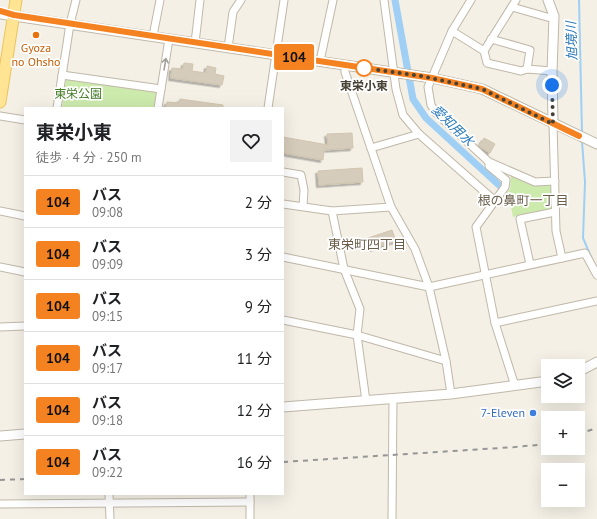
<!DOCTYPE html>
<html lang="ja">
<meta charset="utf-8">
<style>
:root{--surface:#fff;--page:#f2f2f2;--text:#202124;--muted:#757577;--line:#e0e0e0}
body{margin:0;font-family:"PT Sans","Noto Sans JP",sans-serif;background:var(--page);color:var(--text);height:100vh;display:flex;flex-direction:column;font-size:15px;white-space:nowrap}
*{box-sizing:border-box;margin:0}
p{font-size:13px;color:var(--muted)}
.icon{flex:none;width:22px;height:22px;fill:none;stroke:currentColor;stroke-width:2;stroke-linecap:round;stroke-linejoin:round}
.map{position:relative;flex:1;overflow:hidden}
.panel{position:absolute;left:24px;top:107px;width:260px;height:388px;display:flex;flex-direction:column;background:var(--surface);border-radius:0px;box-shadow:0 4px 16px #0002}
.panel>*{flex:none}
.badge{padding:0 8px;border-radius:3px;font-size:14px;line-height:26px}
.fabs{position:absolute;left:541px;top:359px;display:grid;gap:8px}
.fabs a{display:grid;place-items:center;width:44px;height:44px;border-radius:0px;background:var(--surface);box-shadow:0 4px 16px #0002;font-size:20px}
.you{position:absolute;width:20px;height:20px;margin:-10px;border:3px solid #fff;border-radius:50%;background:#1a73e8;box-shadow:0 0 0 6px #1a73e833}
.map>.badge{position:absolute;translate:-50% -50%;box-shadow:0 0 0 2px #fff}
.round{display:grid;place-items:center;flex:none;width:42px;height:42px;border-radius:0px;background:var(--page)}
.headline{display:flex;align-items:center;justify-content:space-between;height:68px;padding:0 12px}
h1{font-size:19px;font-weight:700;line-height:30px}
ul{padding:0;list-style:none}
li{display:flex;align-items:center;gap:12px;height:52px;padding:0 12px;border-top:1px solid var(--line)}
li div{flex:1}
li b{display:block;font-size:15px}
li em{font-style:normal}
li .badge{min-width:44px;font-weight:700;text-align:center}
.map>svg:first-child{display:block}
</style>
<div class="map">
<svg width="597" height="519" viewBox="0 0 597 519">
<defs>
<filter id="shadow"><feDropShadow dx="-2.5" dy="2.5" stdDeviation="0" flood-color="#0004"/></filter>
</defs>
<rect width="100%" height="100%" fill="#f4f0e6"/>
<g fill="#cdeaad">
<path d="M 66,79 L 156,92 L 154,108 L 62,108 Z"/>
<path d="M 511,175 L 552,183 L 554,210 L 513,217 L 511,207 L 502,201 L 510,189 Z"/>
</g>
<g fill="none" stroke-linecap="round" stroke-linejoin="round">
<g stroke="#9fcff4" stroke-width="2">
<path d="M 579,0 L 582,133"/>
<path d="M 582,141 L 585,182 L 583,238 L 592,259"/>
</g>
<path stroke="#9fcff4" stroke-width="7" d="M 395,0 L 413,99 L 426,118 L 500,186"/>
</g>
<g fill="#d6ccbb" stroke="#d1c5ae" filter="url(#shadow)">
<path d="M 184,63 L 193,64 L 192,71 L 206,73 L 207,66 L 216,68 L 215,74 L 224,76 L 222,85 L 171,78 L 172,68 L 183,69 Z"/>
<path d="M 180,99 L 223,105 L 223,108 L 166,108 L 167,102 L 179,103 Z"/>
<path d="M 352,133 L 353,148 L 324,150 L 323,160 L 283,153 L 283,137 L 328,145 L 327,134 Z"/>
<path d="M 484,138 L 495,144 L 490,153 L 479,146 Z"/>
<path d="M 362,168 L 363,182 L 319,185 L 318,171 Z"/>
<path d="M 392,230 L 396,241 L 372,249 L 368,238 Z"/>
</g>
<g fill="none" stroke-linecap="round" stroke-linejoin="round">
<defs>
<g id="minor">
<path d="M 384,0 L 396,89 L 403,115 L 419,134 L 495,201"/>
<path d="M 471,0 L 452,31 L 428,87 L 431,105 L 436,113 L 489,162 L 489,166 L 506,180 L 505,187 L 476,227 L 495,323 L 515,386"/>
<path d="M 516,0 L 484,51 L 487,63 L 521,71 L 527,69 L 552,71"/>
<path d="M 512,7 L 554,19"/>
<path d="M 452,31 L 484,51"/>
<path d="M 153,36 L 160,0"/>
<path d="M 491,39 L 530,50 L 527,69"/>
<path d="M 195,43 L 200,0"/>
<path d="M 228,48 L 233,12 L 241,0"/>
<path d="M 320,61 L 333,0"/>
<path d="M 345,65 L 345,72 L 391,207 L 415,249 L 429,287 L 446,361 L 451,394"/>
<path d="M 62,75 L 161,89"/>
<path d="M 57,108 L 70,24 L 76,0"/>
<path d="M 158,108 L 169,39"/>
<path d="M 268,108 L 284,0"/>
<path d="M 0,116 L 25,120"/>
<path d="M 553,124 L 556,231 L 562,258"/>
<path d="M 371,148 L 419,134"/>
<path d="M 489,162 L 535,182 L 555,181"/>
<path d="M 283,172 L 301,175 L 304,190 L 303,206"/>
<path d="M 283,204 L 332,211 L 391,207"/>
<path d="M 0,211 L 25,216"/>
<path d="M 332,211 L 344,269 L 360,309 L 357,335 L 366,401"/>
<path d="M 283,257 L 429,287 L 585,253 L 597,275"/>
<path d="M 530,264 L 520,219 L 555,212"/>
<path d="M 0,267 L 25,272"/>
<path d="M 283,320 L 357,335 L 446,361"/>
<path d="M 495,323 L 597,301"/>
<path d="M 0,327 L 25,326"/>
<path d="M 109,494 L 110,519"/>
<path d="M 0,504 L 250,502"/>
<path d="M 250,519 L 250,494"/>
<path d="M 392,519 L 393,398"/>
</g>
<g id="tertiary">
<path d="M 548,0 L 554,16 L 552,71 L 553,124"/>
<path d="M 0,14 L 432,78 L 482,89 L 597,144"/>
<path d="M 578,372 L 597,362"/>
<path d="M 283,407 L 451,394 L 548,381"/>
<path d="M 0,436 L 25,434"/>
</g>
<path id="primary" d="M 0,102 L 16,0"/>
</defs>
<use href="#minor" stroke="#c0b8a8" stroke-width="9"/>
<use href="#tertiary" stroke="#c0b8a8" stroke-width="11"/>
<use href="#primary" stroke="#eac45e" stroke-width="13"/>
<use href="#minor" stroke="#fff" stroke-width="7"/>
<use href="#tertiary" stroke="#fff" stroke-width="9"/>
<use href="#primary" stroke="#ffe494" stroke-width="11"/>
<g stroke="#969696" stroke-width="2" stroke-dasharray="5 5" stroke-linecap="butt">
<path d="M 578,434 L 597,428"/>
<path d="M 283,462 L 515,447 L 548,444"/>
<path d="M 0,480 L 25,479"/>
</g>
</g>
<defs><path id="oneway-shaft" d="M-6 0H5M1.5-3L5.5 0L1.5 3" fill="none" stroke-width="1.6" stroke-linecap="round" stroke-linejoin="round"/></defs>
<use stroke="#a3a09a" href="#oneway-shaft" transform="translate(165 64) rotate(-81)"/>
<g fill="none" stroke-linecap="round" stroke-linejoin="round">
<defs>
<path id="line" d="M 0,11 L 14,15 L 432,78 L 482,89 L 579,136"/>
</defs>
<use href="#line" stroke="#fff" stroke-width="9"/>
<use href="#line" stroke="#f58220" stroke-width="6"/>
<path stroke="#474135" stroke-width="4" stroke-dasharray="0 7.2" d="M 364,68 L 421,76 L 482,89 L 553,124 L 552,85"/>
</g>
<circle fill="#e8710a" stroke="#fff" stroke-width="1.5" cx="36" cy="35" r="4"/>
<circle fill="#fff" stroke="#f58220" stroke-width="2" cx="364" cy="68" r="8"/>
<circle fill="#3f7fe0" stroke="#fff" stroke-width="1.5" cx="533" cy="413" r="4"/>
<g text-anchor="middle" stroke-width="3.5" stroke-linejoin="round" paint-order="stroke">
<g font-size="12" fill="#c56008" stroke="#fff">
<text x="36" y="52">Gyoza<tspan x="36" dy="14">no Ohsho</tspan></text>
</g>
<g font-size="12" font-weight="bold" fill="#474135" stroke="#fff">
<text x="364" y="90">東栄小東</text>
</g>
<g font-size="12" fill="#437c25" stroke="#fff">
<text x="78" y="98">東栄公園</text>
</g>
<g font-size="12" fill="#366cbe" stroke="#fff" text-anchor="end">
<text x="525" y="417">7-Eleven</text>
</g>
<g font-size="13" font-style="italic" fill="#2878b9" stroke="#fff">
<text transform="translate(571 41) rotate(-92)" y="5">旭境川</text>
<text transform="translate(453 125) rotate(44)" y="5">愛知用水</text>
</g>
<g font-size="13" fill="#6b5f4c" stroke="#fff">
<text x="523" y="205">根の鼻町一丁目</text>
<text x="367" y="249">東栄町四丁目</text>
</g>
</g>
</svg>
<div class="fabs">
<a><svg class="icon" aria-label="layers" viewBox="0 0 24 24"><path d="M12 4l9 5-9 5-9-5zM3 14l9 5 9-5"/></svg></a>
<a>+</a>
<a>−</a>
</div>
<div class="you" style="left:552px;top:85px"></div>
<b class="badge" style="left:294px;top:57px;background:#f58220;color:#111">104</b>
<section class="panel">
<div class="headline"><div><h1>東栄小東</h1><p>徒歩 · 4 分 · 250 m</p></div><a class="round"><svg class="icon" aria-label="heart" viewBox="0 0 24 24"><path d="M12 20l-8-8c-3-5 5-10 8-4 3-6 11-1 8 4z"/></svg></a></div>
<ul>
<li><span class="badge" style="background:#f58220;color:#111">104</span><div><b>バス</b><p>09:08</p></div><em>2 分</em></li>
<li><span class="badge" style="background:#f58220;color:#111">104</span><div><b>バス</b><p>09:09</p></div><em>3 分</em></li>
<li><span class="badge" style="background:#f58220;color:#111">104</span><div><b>バス</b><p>09:15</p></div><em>9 分</em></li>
<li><span class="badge" style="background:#f58220;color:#111">104</span><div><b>バス</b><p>09:17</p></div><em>11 分</em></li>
<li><span class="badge" style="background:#f58220;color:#111">104</span><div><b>バス</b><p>09:18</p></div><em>12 分</em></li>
<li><span class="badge" style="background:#f58220;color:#111">104</span><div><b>バス</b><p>09:22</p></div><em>16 分</em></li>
</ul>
</section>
</div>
